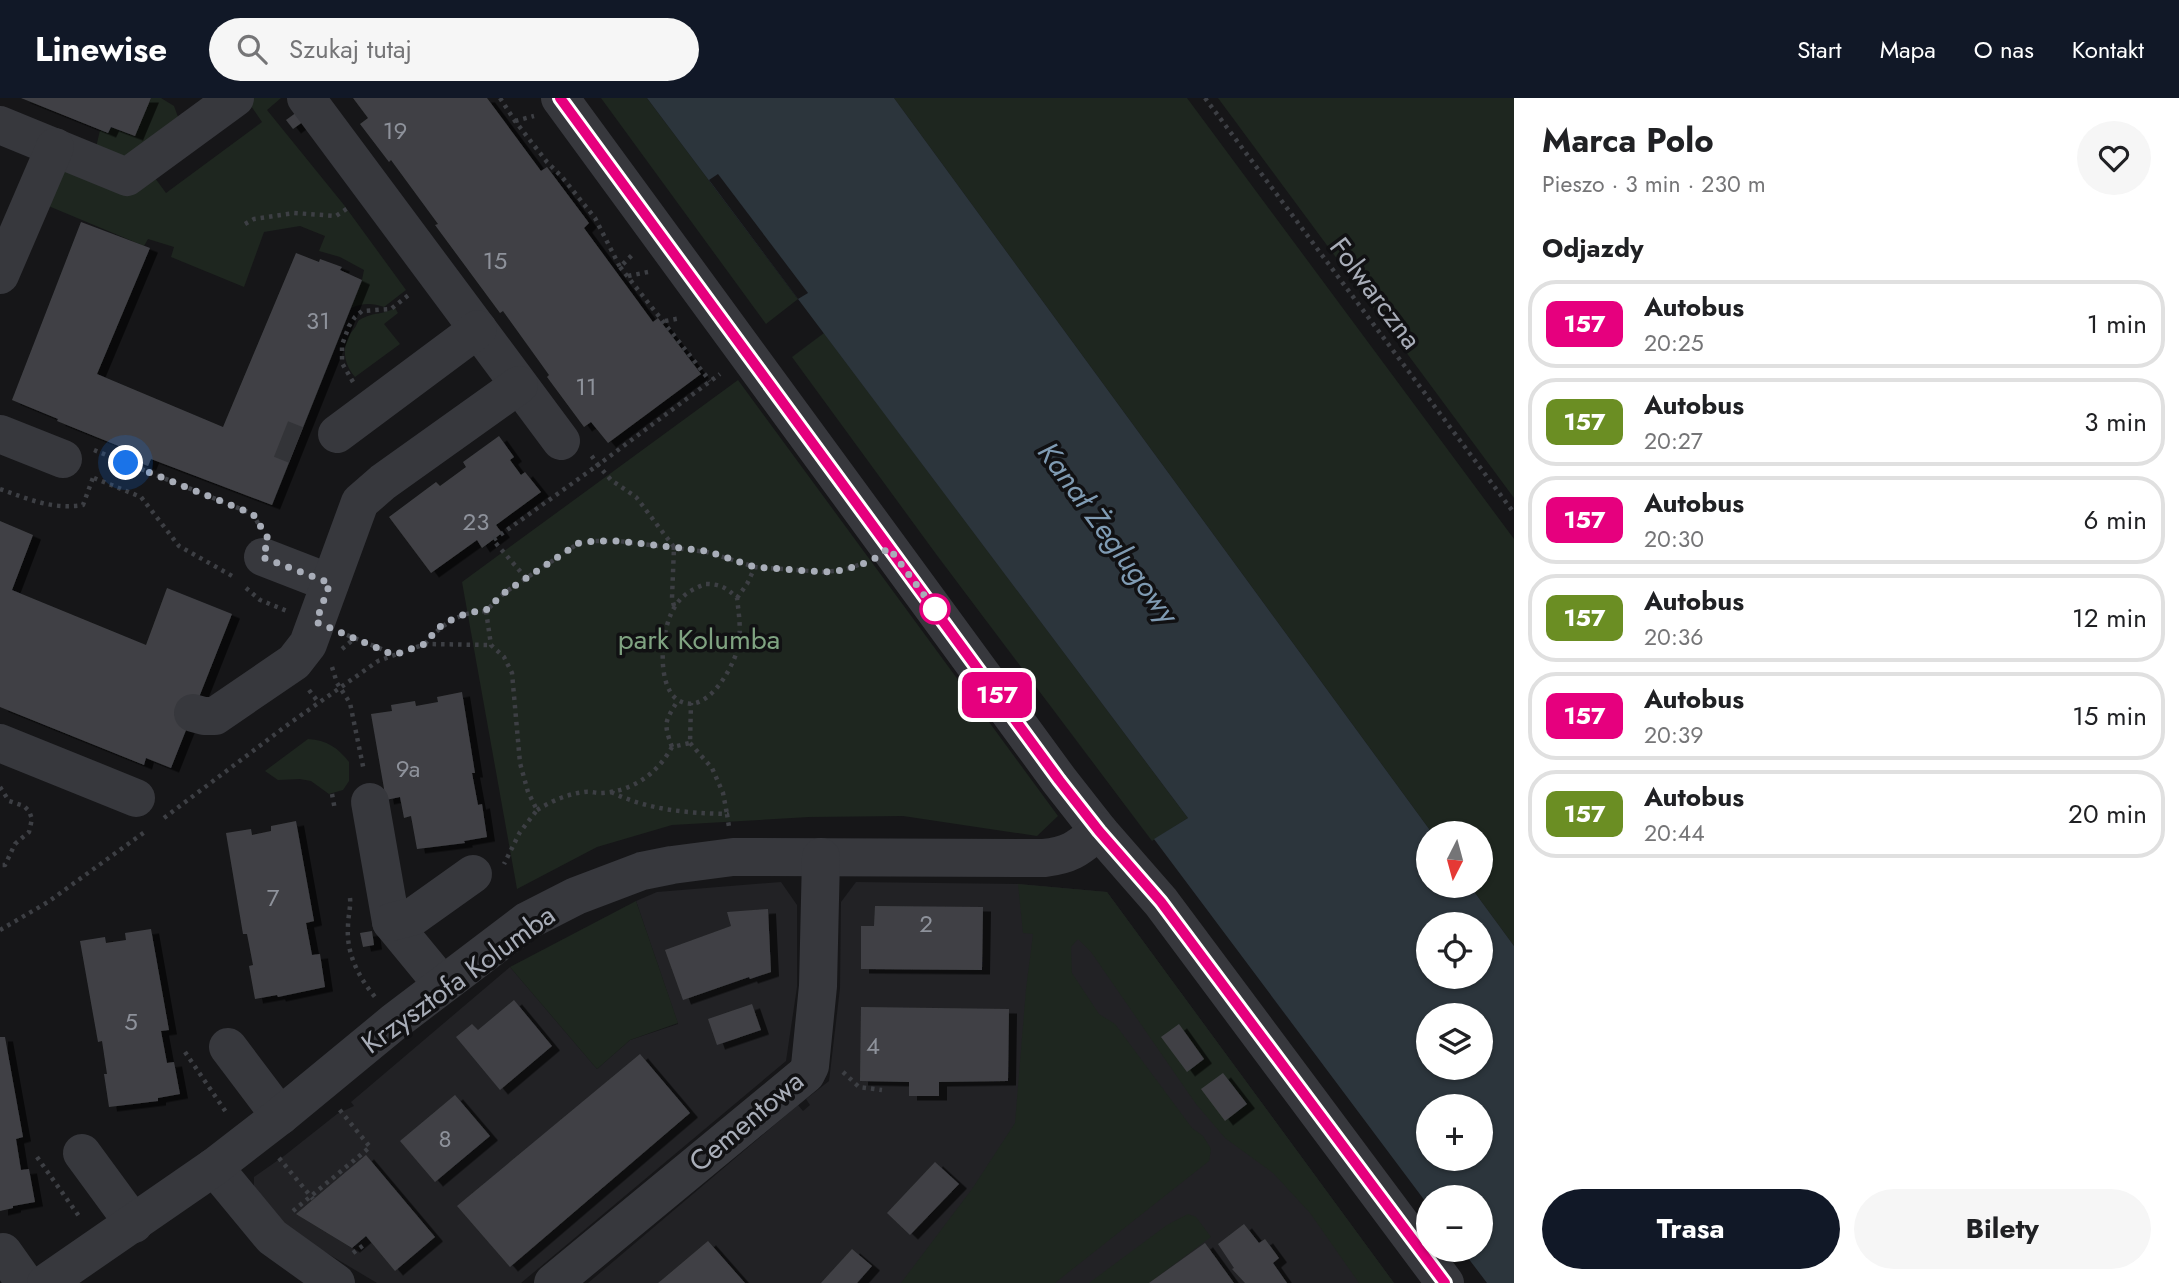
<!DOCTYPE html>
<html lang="pl">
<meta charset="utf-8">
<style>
:root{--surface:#fff;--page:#f6f6f6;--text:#202124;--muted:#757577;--line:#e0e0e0;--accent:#111827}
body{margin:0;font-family:Jost,sans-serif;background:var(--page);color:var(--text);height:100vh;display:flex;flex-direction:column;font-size:26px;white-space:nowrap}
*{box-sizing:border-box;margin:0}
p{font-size:23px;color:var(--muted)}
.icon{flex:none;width:38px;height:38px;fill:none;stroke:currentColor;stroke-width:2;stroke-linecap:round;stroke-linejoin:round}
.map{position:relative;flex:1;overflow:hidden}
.details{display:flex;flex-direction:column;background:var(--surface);width:665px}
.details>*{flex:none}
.badge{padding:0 14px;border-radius:10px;font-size:24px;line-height:46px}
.needle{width:46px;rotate:186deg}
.controls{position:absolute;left:1416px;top:723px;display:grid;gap:14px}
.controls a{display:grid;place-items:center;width:77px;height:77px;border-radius:50%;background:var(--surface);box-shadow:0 2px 5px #0004;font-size:35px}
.you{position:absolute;width:35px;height:35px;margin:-18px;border:5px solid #fff;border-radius:50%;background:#1a73e8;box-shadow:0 0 0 10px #1a73e833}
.map>.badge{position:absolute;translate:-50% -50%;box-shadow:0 0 0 4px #fff}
h2{padding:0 28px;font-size:26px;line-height:63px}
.round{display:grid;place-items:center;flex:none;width:74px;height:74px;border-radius:37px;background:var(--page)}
.headline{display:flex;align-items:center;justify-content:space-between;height:119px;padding:0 28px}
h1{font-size:33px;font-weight:700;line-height:52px}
.action{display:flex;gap:14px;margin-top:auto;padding:14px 28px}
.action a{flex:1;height:80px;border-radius:42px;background:var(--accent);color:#fff;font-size:28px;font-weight:700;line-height:80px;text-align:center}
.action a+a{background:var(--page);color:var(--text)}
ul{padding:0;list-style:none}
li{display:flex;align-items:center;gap:21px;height:88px;margin:0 14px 10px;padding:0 14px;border:4px solid var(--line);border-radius:28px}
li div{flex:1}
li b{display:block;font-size:26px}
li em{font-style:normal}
li .badge{min-width:77px;font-weight:700;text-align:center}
header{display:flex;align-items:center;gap:42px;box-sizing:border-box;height:98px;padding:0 35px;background:var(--accent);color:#fff}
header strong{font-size:33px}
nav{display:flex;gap:38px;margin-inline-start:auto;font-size:24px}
.search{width:490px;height:63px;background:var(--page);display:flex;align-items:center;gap:18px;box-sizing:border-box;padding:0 24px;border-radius:38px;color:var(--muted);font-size:26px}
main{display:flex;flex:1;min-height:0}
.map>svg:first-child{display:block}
</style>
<header>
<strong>Linewise</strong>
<div class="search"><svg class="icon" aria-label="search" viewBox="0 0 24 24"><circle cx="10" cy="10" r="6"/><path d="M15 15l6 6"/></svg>Szukaj tutaj</div>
<nav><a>Start</a><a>Mapa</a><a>O nas</a><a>Kontakt</a></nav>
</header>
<main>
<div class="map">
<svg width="1514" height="1185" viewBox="0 0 1514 1185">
<defs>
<filter id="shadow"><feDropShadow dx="8" dy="4.5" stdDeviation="0" flood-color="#0009"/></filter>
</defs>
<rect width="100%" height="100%" fill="#161618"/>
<g fill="#222225">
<path d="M 781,784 L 797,807 L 797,889 L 786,963 L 521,1185 L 377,1185 L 266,1119 L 254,1100 L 254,1079 L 284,1058 L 337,1016 L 354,1008 L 351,1004 L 510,869 L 597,971 L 630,942 L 678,926 L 636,803 L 657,794 Z"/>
<path d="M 856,784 L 1018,786 L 1107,794 L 1394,1185 L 588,1185 L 798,1007 L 803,1013 L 810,1007 L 806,1001 L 829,983 L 840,890 L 841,804 Z"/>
</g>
<g fill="#1e261f">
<path d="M 151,0 L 161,0 L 174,8 L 178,19 L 126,62 L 95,54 L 100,32 L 108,35 L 111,29 L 135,38 Z"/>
<path d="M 252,0 L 281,0 L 267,12 L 344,107 L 406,192 L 384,209 C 372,205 363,205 351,210 L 362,182 L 364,172 L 340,159 L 319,153 L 325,138 L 300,128 L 264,134 L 244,189 L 171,159 L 174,149 L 148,141 L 144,148 L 39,104 L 58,71 L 152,76 L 166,95 L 262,24 L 249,5 Z"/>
<path d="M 601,0 L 647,0 L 798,201 L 766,226 Z"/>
<path d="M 894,0 L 1187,0 L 1514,441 L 1514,848 L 1470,788 L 1480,788 L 1480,735 L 1432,735 Z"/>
<path d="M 1218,0 L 1514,0 L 1514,400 Z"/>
<path d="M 395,210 L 398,215 L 384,226 L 400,246 L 355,279 C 346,269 342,255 347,242 C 348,237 353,233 356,228 C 359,222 357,223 363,220 C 374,214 382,217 395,210 Z"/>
<path d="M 824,235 L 1188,720 L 1152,743 L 936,456 L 792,259 Z"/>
<path d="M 738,282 L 1058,718 L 1037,738 L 903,718 L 809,719 L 672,727 L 597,749 L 517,791 L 462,484 Z"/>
<path d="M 308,641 C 327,642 338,650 349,664 L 349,683 L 343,692 L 329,696 L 311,683 L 300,681 L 278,682 L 265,673 Z"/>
<path d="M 1018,786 L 1107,794 L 1394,1185 L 1359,1185 L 1310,1115 L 1273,1075 L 1225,1040 L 1196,1006 L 1091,854 L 1078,841 L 1071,849 L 1072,875 L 1099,916 L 1115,926 L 1192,1030 L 1203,1038 L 1211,1051 L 1209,1063 L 1055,1185 L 901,1185 L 972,1091 L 1015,1025 L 1026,891 L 1033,836 L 1023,835 Z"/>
<path d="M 636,803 L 678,925 L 630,942 L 597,971 L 510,869 Z"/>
<path d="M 1188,1116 L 1196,1119 L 1211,1139 L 1149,1185 L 1089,1185 L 1167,1127 Z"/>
</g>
<path fill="#2c353c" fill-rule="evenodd" d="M 647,0 L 894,0 L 1432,735 L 1428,735 L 1428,788 L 1470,788 L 1514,848 L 1514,1185 L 1487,1185 L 1462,1152 L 1480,1152 L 1480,1099 L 1428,1099 L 1428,1107 L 1154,741 L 1188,720 ZM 1428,826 L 1480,826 L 1480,878 L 1428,878 ZM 1428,917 L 1480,917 L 1480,970 L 1428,970 ZM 1428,1008 L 1480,1008 L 1480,1060 L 1428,1060 Z"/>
<path fill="#161618" d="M 718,76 L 808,195 L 798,201 L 709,82 Z"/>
<g fill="#404145" filter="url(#shadow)">
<path d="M 21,0 L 151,0 L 135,38 L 111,29 L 108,35 Z"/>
<path d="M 353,0 L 487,0 L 541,73 L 547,69 L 589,125 L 584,130 L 653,224 L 658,220 L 701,276 L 608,345 L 591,324 L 584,329 L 547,279 L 549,277 L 503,213 L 500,215 L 435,127 L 438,126 L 391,62 L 389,64 L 360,26 L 368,20 Z"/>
<path d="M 297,14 L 304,23 L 293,31 L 286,22 Z"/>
<path d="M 81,124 L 150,150 L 97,276 L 223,329 L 296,155 L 319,164 L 320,161 L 342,169 L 340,172 L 362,182 L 272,407 L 151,361 L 148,368 L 128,360 L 131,353 L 57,323 L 58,321 L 12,302 Z"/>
<path d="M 499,338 L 514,359 L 510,362 L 521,377 L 525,374 L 541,394 L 496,427 L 502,435 L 482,450 L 477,442 L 431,475 L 389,419 L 436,384 L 440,388 L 466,369 L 463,364 Z"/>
<path d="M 0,423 L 33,437 L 12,492 L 146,547 L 167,490 L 232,516 L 171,670 L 146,660 L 144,667 L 0,609 Z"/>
<path d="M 462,594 L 475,675 L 472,675 L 478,707 L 482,706 L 487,739 L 464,743 L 465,745 L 417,751 L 411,718 L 404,720 L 400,699 L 386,702 L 371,616 L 392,613 L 391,607 L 415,603 L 416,608 L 438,604 L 437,599 Z"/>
<path d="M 296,723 L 314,823 L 306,825 L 312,857 L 320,856 L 325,889 L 278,899 L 277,897 L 255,901 L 249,868 L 253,867 L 247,836 L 243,836 L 226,735 L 251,731 L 252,737 L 271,733 L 271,728 Z"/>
<path d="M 875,808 L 983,809 L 982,872 L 861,871 L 861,828 L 874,828 Z"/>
<path d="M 768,811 L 771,874 L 750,881 L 749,879 L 683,902 L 665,852 L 731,828 L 727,814 Z"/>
<path d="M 151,831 L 169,932 L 161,933 L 167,965 L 174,964 L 180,996 L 158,1000 L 158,1003 L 109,1009 L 104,976 L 107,976 L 102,943 L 98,944 L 80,843 L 105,839 L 106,845 L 126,842 L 125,835 Z"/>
<path d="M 372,833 L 374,847 L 363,849 L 360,835 Z"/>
<path d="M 514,902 L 552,948 L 500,992 L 456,939 L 472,926 L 478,932 Z"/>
<path d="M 752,906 L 761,932 L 717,947 L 708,921 Z"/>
<path d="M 861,909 L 1009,911 L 1008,983 L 939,984 L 939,998 L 909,998 L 909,984 L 860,983 Z"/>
<path d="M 1179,926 L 1204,961 L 1187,974 L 1161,939 Z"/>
<path d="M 0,939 L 5,939 L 23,1039 L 16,1041 L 21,1072 L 29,1071 L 35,1104 L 13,1108 L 13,1110 L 0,1113 Z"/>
<path d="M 640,956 L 690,1015 L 510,1169 L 457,1108 Z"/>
<path d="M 1223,975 L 1247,1006 L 1225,1023 L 1201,991 Z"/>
<path d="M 455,997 L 490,1038 L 435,1084 L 400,1043 Z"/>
<path d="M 366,1057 L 435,1139 L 395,1173 L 366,1138 L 352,1150 L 296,1116 Z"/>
<path d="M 935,1064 L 959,1086 L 910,1137 L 887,1115 Z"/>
<path d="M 1244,1126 L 1259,1145 L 1265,1141 L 1279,1160 L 1273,1165 L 1287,1185 L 1245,1185 L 1232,1171 L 1234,1170 L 1218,1146 Z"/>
<path d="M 708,1143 L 745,1185 L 658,1185 L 663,1181 Z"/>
<path d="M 1205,1145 L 1234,1185 L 1149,1185 Z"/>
<path d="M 852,1151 L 872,1168 L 857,1185 L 821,1185 Z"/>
</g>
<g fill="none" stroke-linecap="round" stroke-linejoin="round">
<path stroke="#333438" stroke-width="38" stroke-dasharray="38 19" stroke-linecap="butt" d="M 281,341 L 296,347"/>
<g stroke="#3d3f44" stroke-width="4.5" stroke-dasharray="3.5 5" stroke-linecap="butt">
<path d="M 500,0 L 515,23 L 547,64 L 562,79 L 595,120 L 620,169 L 633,156"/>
<path d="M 1205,0 L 1514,415"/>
<path d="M 515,23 L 534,18"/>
<path d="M 245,126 L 254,121 L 294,115 L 336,118 L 348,110"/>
<path d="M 620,169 L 710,283"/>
<path d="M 628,178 L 648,174"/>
<path d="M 665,223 L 681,220"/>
<path d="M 353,284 L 342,265 L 342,247 L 349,228 L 355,219 L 362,213 L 391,211 L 411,195"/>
<path d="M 94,352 L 253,416 L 259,427"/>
<path d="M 94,380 L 141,399 L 179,448 L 234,479"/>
<path d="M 0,391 C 28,401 53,412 83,407 L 94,377"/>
<path d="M 526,480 L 493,442 L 598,367 L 591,357"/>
<path d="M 706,486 C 720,486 727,490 737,500 C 739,517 742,536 737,553 C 731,573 705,619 678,602 C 655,587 661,527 676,507 C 683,496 694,490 706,486 Z"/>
<path d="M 246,490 L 260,502 L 287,513"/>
<path d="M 737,500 L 747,486 L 755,469"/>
<path d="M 674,508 L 672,500 L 674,449 L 636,399 L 611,382 L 598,367 L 720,276"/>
<path d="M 486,513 L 491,547 L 504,559 L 512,575 L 520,665 L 528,694 L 537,712 L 520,734 L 504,766"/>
<path d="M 347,537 L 394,556"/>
<path d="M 425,546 C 442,526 459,514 486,513 L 504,495 L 579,445 L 594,443 L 618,443 L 707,454 L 755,469 L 824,474 L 844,472 L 861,466"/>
<path d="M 342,551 L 355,540"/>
<path d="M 332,569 L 337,585 L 350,605 L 364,673"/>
<path d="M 309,592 L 319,605"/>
<path d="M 690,645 L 712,670 L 723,695 L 727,716"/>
<path d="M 672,649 C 663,624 665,624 678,602"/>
<path d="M 0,689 L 9,703 L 24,708 L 29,713 L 32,721 L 29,734 L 15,746 L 5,767 L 0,767"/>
<path d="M 611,694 C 648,712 686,715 727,716 L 729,729"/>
<path d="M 332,696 L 335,712"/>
<path d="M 537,712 C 552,703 567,696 584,694 C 590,693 595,695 600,695 C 632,694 657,676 672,649 L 690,645 L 691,605"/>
<path d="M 164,720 L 290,625 L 378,563 L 425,546 L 491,547"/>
<path d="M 350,800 C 351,809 348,818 348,828 C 346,855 358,878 375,899"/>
<path d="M 0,832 L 48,804 L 146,733"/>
<path d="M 185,954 L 228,1017"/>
<path d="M 843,974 L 859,989 L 882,992"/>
<path d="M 37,1059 L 81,1121"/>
<path d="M 279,1060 L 313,1101"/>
<path d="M 293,1113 L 370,1049 L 339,1011"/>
<path d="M 353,1155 L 365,1146"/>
</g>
<g stroke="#37383d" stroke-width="38">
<path d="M 306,0 L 561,343"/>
<path d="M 560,0 L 1059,682 L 1099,733 L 1161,804 L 1445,1185"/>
<path d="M 0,27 L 127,79 L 235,0"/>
<path d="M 0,177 L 55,49"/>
<path d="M 0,336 L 63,361"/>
<path d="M 337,336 L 478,231"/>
<path d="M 263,459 L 330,485"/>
<path d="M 193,615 L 204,618 L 215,618 L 294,564 L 308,546 L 360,404 L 383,384 L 519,287"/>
<path d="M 0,645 L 136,700"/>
<path d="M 370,704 L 391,824 L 442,886"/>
<path d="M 391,824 L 414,818 L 473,776"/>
<path d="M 228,949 L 280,1018"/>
<path d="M 82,1055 L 134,1126"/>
<path d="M 214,1069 L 272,1139 L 336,1185"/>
<path d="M 3,1154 L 25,1185"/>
<path d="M 46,1185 L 214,1069 L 280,1018 L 394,924 L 527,823 L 576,798 L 642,773 L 672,767 L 733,759 L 1044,760 C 1071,757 1078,750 1099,733"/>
<path d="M 553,1185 L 806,976 L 810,968 L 818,888 L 821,759"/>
</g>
</g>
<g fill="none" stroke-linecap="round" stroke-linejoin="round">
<defs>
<path id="line" d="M 560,0 L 1059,682 L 1099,733 L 1161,804 L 1445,1185"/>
</defs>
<use href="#line" stroke="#fff" stroke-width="16"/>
<use href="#line" stroke="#e6007e" stroke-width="10"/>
<path stroke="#a8adb8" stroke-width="7" stroke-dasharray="0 12.6" d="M 126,365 L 253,416 L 269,442 L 262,459 L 330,485 L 316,524 L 394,557 L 425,546 L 438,530 L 453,521 L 470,514 L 485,513 L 504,495 L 579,445 L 594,443 L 618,443 L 707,453 L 755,469 L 824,474 L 844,472 L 860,467 L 874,461 L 889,450 L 936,513 L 935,511"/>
</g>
<circle fill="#fff" stroke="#e6007e" stroke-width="3.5" cx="935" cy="511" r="14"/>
<g text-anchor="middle" stroke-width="7" stroke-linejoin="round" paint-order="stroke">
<g font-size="24" fill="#8e929b">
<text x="395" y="41">19</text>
<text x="495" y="171">15</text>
<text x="318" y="231">31</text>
<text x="586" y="297">11</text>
<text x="476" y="432">23</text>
<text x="408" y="679">9a</text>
<text x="273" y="808">7</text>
<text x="926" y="834">2</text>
<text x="131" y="932">5</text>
<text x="873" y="956">4</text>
<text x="445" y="1049">8</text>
</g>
<g font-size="28" fill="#a8adb8" stroke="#111113">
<text transform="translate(1376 195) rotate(53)" y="10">Folwarczna</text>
<text transform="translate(458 881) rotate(-36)" y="10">Krzysztofa Kolumba</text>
<text transform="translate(746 1023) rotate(-40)" y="10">Cementowa</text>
</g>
<g font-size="28" fill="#7fa381" stroke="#111113">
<text x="699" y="551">park Kolumba</text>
</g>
<g font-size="30" font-style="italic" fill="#7f9bb3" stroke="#111113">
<text transform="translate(1108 435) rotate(54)" y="10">Kanał Żeglugowy</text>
</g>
</g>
</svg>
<div class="controls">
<a><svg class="needle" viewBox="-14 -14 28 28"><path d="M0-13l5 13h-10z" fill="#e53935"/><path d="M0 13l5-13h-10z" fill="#757577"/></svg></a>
<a><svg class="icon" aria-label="locate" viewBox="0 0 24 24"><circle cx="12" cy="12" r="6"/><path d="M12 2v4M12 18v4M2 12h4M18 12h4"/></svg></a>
<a><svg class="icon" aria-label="layers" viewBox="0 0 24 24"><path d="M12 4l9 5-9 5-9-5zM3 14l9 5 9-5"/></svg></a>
<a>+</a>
<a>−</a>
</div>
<div class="you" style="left:126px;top:365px"></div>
<b class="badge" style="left:997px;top:597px;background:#e6007e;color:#fff">157</b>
</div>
<section class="details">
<div class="headline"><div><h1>Marca Polo</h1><p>Pieszo · 3 min · 230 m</p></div><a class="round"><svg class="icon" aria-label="heart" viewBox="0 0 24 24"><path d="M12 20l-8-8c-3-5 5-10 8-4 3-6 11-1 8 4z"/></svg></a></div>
<h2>Odjazdy</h2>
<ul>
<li><span class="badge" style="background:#e6007e;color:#fff">157</span><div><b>Autobus</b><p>20:25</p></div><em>1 min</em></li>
<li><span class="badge" style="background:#6b8e23;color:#fff">157</span><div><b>Autobus</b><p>20:27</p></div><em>3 min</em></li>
<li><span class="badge" style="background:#e6007e;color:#fff">157</span><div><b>Autobus</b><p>20:30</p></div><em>6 min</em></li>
<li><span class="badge" style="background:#6b8e23;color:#fff">157</span><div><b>Autobus</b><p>20:36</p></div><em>12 min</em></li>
<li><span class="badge" style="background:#e6007e;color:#fff">157</span><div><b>Autobus</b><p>20:39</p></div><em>15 min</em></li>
<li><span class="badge" style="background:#6b8e23;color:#fff">157</span><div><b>Autobus</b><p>20:44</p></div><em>20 min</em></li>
</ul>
<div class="action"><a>Trasa</a><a>Bilety</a></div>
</section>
</main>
